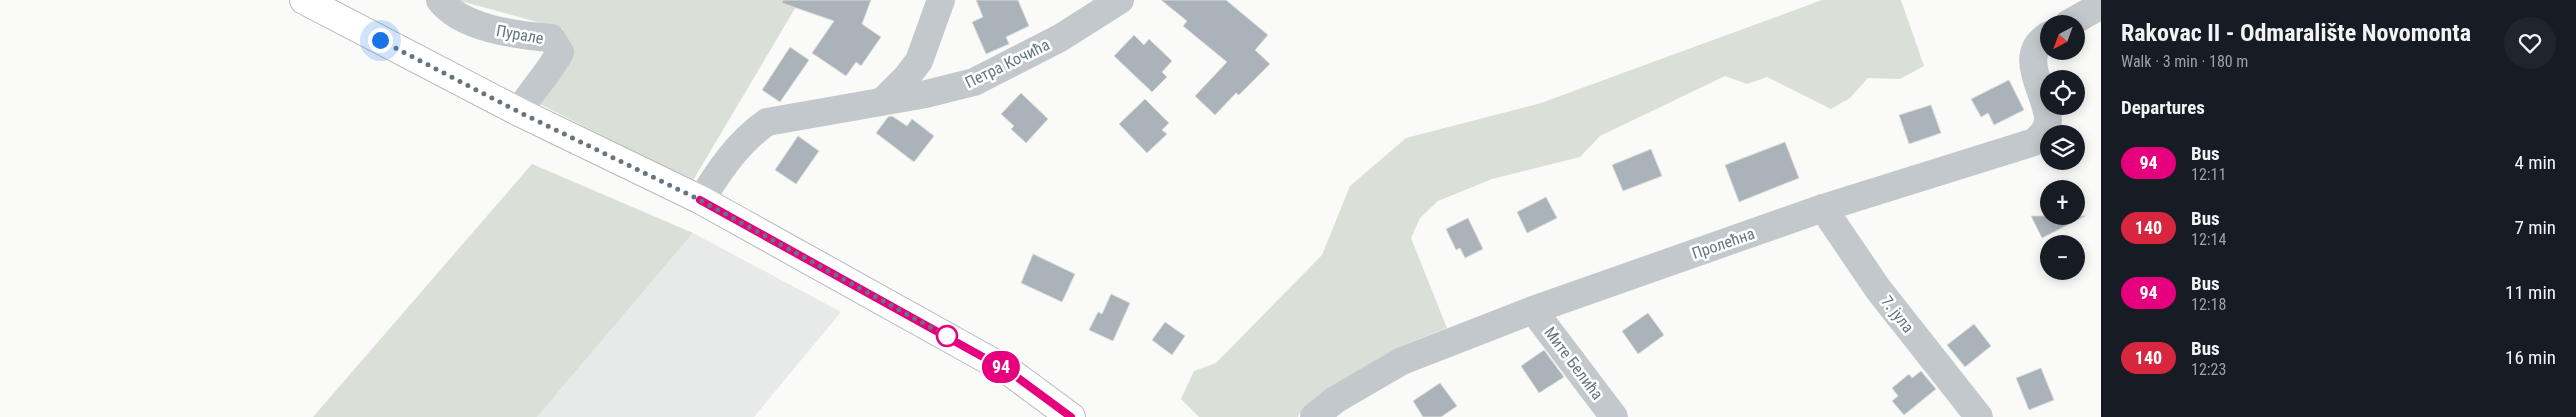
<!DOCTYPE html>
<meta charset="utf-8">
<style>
:root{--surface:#171b24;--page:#20242c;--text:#f1f3f6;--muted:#9ea1a6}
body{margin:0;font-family:"Roboto Condensed",sans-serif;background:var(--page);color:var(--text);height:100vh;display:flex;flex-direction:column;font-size:19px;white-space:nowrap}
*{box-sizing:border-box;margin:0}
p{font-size:16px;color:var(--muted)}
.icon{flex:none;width:28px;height:28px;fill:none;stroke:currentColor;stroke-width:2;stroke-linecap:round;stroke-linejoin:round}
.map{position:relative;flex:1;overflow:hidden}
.side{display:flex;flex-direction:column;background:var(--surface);width:475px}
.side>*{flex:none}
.badge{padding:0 10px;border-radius:16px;font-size:18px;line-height:32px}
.needle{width:32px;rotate:221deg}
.fabs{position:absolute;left:2040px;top:15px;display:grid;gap:10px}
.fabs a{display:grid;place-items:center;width:45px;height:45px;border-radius:50%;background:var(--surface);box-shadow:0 2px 12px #0003;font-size:25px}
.you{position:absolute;width:25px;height:25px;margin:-12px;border:4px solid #fff;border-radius:50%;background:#1a73e8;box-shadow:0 0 0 8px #1a73e833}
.map>.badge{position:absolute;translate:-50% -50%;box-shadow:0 0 0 2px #fff}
h2{padding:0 20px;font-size:19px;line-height:45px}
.round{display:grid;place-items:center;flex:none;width:52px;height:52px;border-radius:26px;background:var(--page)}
.overview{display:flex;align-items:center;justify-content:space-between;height:85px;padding:0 20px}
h1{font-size:24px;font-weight:700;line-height:38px}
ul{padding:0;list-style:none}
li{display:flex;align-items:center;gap:15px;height:65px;padding:0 20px}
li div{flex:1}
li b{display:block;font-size:19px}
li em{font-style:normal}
li .badge{min-width:55px;font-weight:700;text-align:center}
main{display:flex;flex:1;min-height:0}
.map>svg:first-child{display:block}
</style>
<main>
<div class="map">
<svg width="2101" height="417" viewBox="0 0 2101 417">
<rect width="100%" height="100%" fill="#fafaf8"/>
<path fill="#e8e9e9" d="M 693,233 L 841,312 L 754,417 L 537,417 Z"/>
<g fill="#dadfd7">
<path d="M 457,0 L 800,0 L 692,182 L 519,93 L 563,29 Z"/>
<path d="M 1822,0 L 1901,0 L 1924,66 L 1900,79 L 1868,78 L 1850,98 L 1831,109 L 1767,77 L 1747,84 L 1725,76 L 1600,136 L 1580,157 L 1492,179 L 1438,201 L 1420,218 L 1411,238 L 1447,328 L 1407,344 L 1299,414 L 1298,417 L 1199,417 L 1181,399 L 1194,371 L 1216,363 L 1322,255 L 1350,186 L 1406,138 L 1541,103 Z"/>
<path d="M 532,164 L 693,233 L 537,417 L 313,417 Z"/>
</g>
<g fill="#aab3b9" stroke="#dcdcda">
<path d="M 783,0 L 871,0 L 862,24 L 881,37 L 861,66 L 856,62 L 846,76 L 812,53 L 834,21 L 782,3 Z"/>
<path d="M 976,0 L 1018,0 L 1029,26 L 1006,37 L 1009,44 L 986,54 L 972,22 L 983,17 Z"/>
<path d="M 1161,0 L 1226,0 L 1268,35 L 1255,50 L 1270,64 L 1239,95 L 1236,93 L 1215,115 L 1195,96 L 1227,62 L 1183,26 L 1187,21 Z"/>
<path d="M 1134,35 L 1144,45 L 1149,39 L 1172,61 L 1162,72 L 1167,77 L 1152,92 L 1114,56 Z"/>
<path d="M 790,47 L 809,60 L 780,102 L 762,90 Z"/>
<path d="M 2009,80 L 2024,110 L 1994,125 L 1988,113 L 1981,117 L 1971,99 Z"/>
<path d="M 1021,93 L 1048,119 L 1026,143 L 1011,129 L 1014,126 L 1001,114 Z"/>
<path d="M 1145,99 L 1169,123 L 1162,130 L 1167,134 L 1147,153 L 1119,124 Z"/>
<path d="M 1931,105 L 1941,133 L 1909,144 L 1899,115 Z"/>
<path d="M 892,116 L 907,126 L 912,119 L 934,136 L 914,162 L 876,133 L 888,117 Z"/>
<path d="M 798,136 L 819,151 L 796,184 L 775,170 Z"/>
<path d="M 1785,142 L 1799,178 L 1739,202 L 1725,165 Z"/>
<path d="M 1651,149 L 1662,176 L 1623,191 L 1612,165 Z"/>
<path d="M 1546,197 L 1557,218 L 1527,233 L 1517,212 Z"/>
<path d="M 2031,216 L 2085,216 L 2042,238 Z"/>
<path d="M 1468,218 L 1483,249 L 1465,258 L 1460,248 L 1456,250 L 1446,229 Z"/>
<path d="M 1033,254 L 1075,274 L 1062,302 L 1021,283 Z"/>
<path d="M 1111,294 L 1130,303 L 1113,341 L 1089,330 L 1098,312 L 1102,314 Z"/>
<path d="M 1648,313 L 1664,335 L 1638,354 L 1622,331 Z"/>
<path d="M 1165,322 L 1185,336 L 1172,355 L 1152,340 Z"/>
<path d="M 1974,324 L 1991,346 L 1965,367 L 1947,345 Z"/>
<path d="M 1544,350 L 1564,377 L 1539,393 L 1521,366 Z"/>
<path d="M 2041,368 L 2054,400 L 2029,410 L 2016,378 Z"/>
<path d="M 1921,371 L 1936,389 L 1904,415 L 1892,401 L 1898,396 L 1892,388 L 1909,374 L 1912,378 Z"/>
<path d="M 1440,383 L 1457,406 L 1441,417 L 1423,417 L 1413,401 Z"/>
</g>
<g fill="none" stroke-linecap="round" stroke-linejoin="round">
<defs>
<path id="major" d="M 304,0 L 519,112 L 701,200 L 1010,372 L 1071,417"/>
</defs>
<use href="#major" stroke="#b5babe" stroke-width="30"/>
<g stroke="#c3c8cc" stroke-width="28">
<path d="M 440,0 C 462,29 517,35 551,38 L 560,52 C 549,74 531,90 519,112"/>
<path d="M 2068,24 L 2101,5"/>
<path d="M 884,100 L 906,78 L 919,61 L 941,0"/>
<path d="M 701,200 C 719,171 738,142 767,122 L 926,94 L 974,82 L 1060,38 L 1120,0"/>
<path d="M 1823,208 L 1878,289 L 1979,417"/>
<path d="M 1533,310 L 1614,417"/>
<path d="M 1314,417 L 1335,400 L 1402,361 L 1533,310 L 1823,208 L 2034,142 C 2040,137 2048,129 2048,120 C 2048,94 2014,55 2049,35"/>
</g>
<use href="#major" stroke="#fff" stroke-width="28"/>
</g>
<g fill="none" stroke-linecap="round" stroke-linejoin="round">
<defs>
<path id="line" d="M 700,200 L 1010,372 L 1071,417"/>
</defs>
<use href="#line" stroke="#fff" stroke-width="11"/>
<use href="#line" stroke="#e6007e" stroke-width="8"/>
<path stroke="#657683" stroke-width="5" stroke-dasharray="0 9" d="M 380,40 L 519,112 L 700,200 L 950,338 L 947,336"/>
</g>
<circle fill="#fff" stroke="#e6007e" stroke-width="2.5" cx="947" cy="336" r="10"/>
<g text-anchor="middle" stroke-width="5" stroke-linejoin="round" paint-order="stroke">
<g font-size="16" fill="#657683" stroke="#fff">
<text transform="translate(520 34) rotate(10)" y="6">Пурале</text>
<text transform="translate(1007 63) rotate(-26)" y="6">Петра Кочића</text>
<text transform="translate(1723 243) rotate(-19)" y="6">Пролећна</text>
<text transform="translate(1898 314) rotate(52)" y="6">7. јула</text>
<text transform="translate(1574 363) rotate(53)" y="6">Мите Белића</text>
</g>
</g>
</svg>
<div class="fabs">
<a><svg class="needle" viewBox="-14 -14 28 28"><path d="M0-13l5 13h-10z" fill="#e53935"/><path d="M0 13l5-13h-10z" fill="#9ea1a6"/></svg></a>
<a><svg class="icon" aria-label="locate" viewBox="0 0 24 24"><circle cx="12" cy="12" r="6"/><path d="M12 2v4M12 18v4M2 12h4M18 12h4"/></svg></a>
<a><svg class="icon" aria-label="layers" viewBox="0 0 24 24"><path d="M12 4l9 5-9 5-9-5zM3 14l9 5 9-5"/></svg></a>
<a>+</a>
<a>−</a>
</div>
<div class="you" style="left:380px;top:40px"></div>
<b class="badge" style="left:1001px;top:367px;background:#e6007e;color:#fff">94</b>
</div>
<section class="side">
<div class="overview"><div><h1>Rakovac II - Odmaralište Novomonta</h1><p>Walk · 3 min · 180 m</p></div><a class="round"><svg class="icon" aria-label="heart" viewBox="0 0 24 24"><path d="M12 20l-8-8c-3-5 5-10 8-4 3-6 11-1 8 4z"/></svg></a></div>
<h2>Departures</h2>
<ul>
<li><span class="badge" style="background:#e6007e;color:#fff">94</span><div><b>Bus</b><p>12:11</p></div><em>4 min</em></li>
<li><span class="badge" style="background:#d7263d;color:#fff">140</span><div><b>Bus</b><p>12:14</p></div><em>7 min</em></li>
<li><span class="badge" style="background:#e6007e;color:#fff">94</span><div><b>Bus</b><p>12:18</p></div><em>11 min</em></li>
<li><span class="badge" style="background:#d7263d;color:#fff">140</span><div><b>Bus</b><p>12:23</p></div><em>16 min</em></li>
</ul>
</section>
</main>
